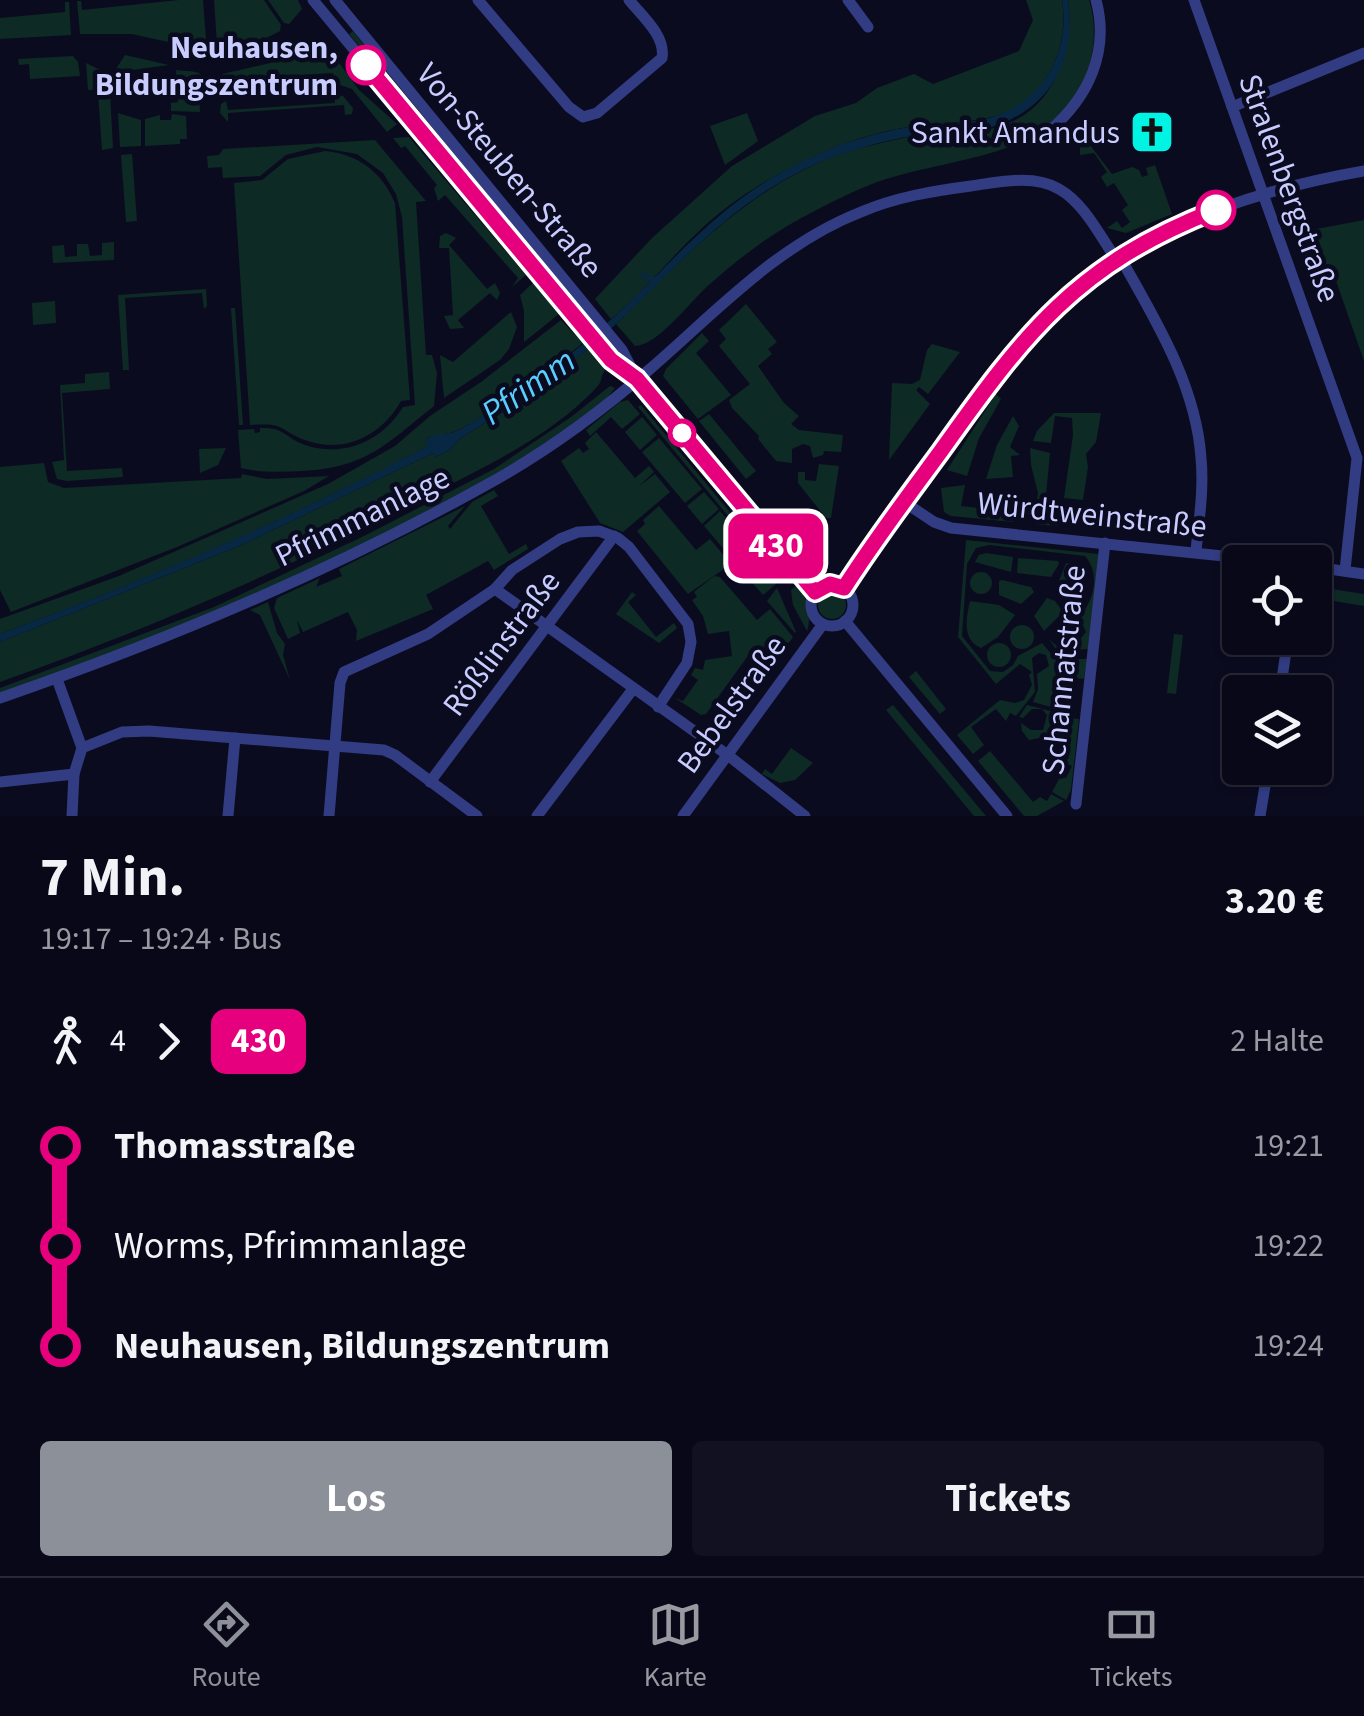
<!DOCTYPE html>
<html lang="de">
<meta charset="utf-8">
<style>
:root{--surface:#080818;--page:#111121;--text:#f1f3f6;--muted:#989aa2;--line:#292937;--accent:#8c9099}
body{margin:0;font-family:"Source Sans 3",sans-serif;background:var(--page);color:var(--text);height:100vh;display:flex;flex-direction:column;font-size:38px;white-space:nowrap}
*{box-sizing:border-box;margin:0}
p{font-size:32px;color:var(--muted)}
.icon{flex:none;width:55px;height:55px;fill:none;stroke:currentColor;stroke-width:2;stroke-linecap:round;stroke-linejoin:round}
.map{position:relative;height:816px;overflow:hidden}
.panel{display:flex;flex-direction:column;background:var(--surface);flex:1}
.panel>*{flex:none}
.badge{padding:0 20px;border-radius:15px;font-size:35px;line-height:65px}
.fabs{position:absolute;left:1222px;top:545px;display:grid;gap:20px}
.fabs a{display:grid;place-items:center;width:110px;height:110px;border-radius:10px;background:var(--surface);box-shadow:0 2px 8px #0004,0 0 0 2px var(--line);font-size:50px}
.map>.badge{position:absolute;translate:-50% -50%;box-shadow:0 0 0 5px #fff}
.legs{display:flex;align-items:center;gap:15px;height:110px;padding:0 40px;font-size:32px}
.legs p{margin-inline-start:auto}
.overview{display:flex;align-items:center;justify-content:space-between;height:170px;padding:0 40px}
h1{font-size:55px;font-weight:700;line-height:75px}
.action{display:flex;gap:20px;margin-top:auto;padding:20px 40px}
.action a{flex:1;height:115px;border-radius:10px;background:var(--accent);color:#fff;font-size:40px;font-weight:700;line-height:115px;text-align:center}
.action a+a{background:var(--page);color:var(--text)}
ul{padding:0 40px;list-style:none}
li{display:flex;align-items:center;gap:35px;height:100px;font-size:38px}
li i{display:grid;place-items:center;width:15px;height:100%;margin:0 12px;background:currentColor}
li i::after{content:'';width:25px;height:25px;margin:-12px;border:8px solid;border-radius:50%;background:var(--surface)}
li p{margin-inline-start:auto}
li:first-child i{background:linear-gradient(#0000 50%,currentColor 0)}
li:last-child i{background:linear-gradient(currentColor 50%,#0000 0)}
.tabs{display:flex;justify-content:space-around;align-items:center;height:140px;border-top:2px solid var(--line);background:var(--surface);font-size:28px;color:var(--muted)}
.tabs a{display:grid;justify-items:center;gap:5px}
.tabs .on{color:var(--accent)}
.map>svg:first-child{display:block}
</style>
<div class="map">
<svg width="1364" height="816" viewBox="0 0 1364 816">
<rect width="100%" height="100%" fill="#0b0b20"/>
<g fill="#0d2a24">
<path d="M 179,0 L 203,0 L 206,39 L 200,49 L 132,34 L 80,34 L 77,1 L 81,1 L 82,10 Z"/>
<path d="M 214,0 L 264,0 L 281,25 L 280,31 L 251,46 L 222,50 L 217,44 Z"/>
<path d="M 268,0 L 298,0 L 302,9 L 289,24 L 284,23 Z"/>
<path d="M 1026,0 L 1062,0 C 1068,39 1055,77 1024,102 C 994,124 956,121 921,125 C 889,129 856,138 826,151 C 779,171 735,197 698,232 C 668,260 643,293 611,319 L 595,299 L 652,238 L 732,166 L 815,116 L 856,103 L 877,88 L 914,74 L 933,84 L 1019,51 L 1033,20 Z"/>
<path d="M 1068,0 L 1089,0 C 1106,54 1078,117 1026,140 C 982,160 931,165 886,179 C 855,189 824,206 796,221 C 765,238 736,261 710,284 C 691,300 659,345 635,346 L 616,324 C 687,255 755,180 853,150 C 872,145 893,140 913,136 C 949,130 991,137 1024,115 C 1060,91 1074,40 1068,0 Z"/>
<path d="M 65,2 L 69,2 L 71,35 L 0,39 L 0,18 L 65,12 Z"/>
<path d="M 353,31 L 537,259 L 349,34 Z"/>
<path d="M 315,37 L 323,41 L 359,90 L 397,124 L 387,132 L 352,89 L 334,83 L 333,73 L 226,80 L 226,90 L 219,85 L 222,74 L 279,61 Z"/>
<path d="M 125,55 L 169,65 L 133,70 L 116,69 Z"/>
<path d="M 73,56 L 78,62 L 80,76 L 30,79 L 29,64 L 19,65 L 18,59 Z"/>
<path d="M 86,63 L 109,74 L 110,89 L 88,90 Z"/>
<path d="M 176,70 C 189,72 203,69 208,83 L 199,84 L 200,112 L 171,111 L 171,103 L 178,102 Z"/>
<path d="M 98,93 L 110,93 L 113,148 L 102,150 Z"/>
<path d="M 335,94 L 343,96 L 353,108 L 352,114 L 345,115 L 344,105 L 228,113 L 228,122 L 220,113 L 221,104 L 226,101 L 228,110 L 335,103 Z"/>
<path d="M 118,113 L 141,120 L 141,146 L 120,147 Z"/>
<path d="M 747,113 L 758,141 L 725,165 L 710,126 Z"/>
<path d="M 172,114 L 186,116 L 187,139 L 180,139 L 180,144 L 145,146 L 145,119 L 160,115 L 160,120 L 171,120 Z"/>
<path d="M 409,137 L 526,275 L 512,287 L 518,278 L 445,195 L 438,201 L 434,188 L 437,185 L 405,146 L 401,148 L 393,138 Z"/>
<path d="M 375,140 L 426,201 L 416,202 L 426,355 L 432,355 L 437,373 L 434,406 C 386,444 368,467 303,471 C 282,472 262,473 241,468 L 238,430 L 254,429 L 255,433 L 260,432 L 260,428 C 285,427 284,437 305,445 C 344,458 382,441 403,407 L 415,405 L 402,217 L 396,194 L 383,173 L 357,154 L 317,147 L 286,155 L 260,176 L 223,178 L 222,167 L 208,168 L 207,156 L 219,155 L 223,149 Z"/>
<path d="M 1086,144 L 1090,145 L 1112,174 L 1132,167 L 1139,170 L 1142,177 L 1148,175 L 1146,168 L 1155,165 L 1172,214 L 1126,233 L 1107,228 L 1117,221 L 1122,228 L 1130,222 L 1122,210 L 1128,205 L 1114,183 L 1107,187 L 1101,177 L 1107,172 L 1094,153 L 1080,155 L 1080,147 Z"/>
<path d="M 325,151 C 358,154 382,172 395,203 L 410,400 L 401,401 C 383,434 346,454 308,441 C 278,431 288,422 250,425 L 234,183 L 262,180 L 288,159 Z"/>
<path d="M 132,154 L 137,221 L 126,222 L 121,155 Z"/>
<path d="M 1364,220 L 1364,361 L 1334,275 L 1327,277 L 1311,230 Z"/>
<path d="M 446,233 L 456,238 L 449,245 L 487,289 L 495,283 L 500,293 L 497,300 L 490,293 L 458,320 L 464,328 L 450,329 L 444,316 L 453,315 L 449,248 L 439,248 L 440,236 Z"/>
<path d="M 114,242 L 114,260 L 53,263 L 52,246 L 64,245 L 65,257 L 77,256 L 77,244 L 88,244 L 90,256 L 102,255 L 102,243 Z"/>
<path d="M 533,283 L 559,314 L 524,342 L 524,311 L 520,295 Z"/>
<path d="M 206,289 L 207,306 L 204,309 L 202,293 L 125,298 L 129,370 L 123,370 L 118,295 Z"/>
<path d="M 55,301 L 56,323 L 33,325 L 32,303 Z"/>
<path d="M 746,304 L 777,342 L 768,349 L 772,354 L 758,366 L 784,403 L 799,416 L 791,424 L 799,430 L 843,435 L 841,452 L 824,451 L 823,455 L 813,458 L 810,446 L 803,444 L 792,449 L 792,463 L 776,461 L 758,439 L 759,436 L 732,408 L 729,400 L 750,384 L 719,346 L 726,339 L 719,330 Z"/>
<path d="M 231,308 L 235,308 L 243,425 L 239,425 Z"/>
<path d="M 511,312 L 517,327 L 509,349 L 500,360 L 444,398 L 440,355 L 453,362 Z"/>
<path d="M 561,320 L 583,343 C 542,375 503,409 456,431 C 445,436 440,432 426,439 L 429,446 C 290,519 148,580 0,634 L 0,619 L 119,576 L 328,484 L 395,446 L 430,416 L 481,382 Z"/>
<path d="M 702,333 L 709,341 L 696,353 L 731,395 L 698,419 L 663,376 L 666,369 Z"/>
<path d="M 932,344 L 960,352 L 928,394 L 919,387 L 916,390 L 930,404 L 889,460 L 892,383 L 912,384 L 920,380 L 927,350 Z"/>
<path d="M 588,349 L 605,370 C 599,378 604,380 596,388 C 553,435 481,469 424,498 C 287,569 146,630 0,682 L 0,642 L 244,544 L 433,453 L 436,457 L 451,449 L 458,440 L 520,401 Z"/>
<path d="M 109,372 L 110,389 L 62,393 L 67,471 L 122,468 L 123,477 L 67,481 L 57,479 L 52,462 L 64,460 L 60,385 L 85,383 L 85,374 Z"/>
<path d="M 610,386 L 615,388 L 607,398 C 433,533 205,618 0,694 L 0,688 L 214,607 L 362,537 L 494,469 L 571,417 Z"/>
<path d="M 996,394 L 1001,399 L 979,438 L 967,476 L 947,470 Z"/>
<path d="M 628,400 L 640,414 L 622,429 L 611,417 L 590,436 L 586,430 L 620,402 Z"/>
<path d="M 641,405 L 762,551 L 793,579 L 791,581 L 782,581 L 770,567 L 638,407 Z"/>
<path d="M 1054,413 L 1101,413 L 1096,442 L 1086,454 L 1088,467 L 1083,500 L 1064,498 L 1073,435 L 1072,418 L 1055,416 L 1051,443 L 1033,441 L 1037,431 Z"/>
<path d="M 709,414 L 756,471 L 746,479 L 699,421 Z"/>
<path d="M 1013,416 L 1019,426 L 1010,447 L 1020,455 L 1011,456 L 1013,477 L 986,479 L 997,445 Z"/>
<path d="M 642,417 L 657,435 L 640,450 L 625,432 Z"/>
<path d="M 596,432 L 635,478 L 649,466 L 654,472 L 638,487 L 655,474 L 670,492 L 623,532 L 600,523 L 561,461 L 579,448 L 583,453 L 589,449 L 585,443 Z"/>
<path d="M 659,438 L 702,489 L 685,503 L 642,452 Z"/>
<path d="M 226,448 L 218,465 L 200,473 L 199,449 Z"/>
<path d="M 1030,448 L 1050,453 L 1044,516 L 1059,518 L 1058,526 L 1034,524 L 1038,493 L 1031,465 Z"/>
<path d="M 44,463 L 48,482 L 64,488 L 241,478 L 242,474 L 267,479 L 329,476 L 304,491 L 177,547 L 11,612 L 0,590 L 0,467 Z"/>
<path d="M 819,464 L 839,466 L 831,518 L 826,518 L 798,483 L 798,472 L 805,472 L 805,480 L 816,481 Z"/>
<path d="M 965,485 L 961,506 L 1014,512 L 1013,522 L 951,516 L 944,512 L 941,488 Z"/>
<path d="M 494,490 L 498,496 L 481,506 L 509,554 L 526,544 L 528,549 L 494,570 L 488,561 L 426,595 L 433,609 L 356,641 L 357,630 L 348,612 L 303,632 L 297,620 L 300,633 L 288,639 L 274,608 L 277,598 L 320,578 L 316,587 L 342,576 L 339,569 L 465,506 L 448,526 L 450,529 L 472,502 Z"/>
<path d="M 704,492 L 719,509 L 702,524 L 687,506 Z"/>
<path d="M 659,506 L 696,550 L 710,539 L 731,564 L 688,594 L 637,531 L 645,524 L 643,520 Z"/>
<path d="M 720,511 L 761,560 L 745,574 L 704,526 Z"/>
<path d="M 966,540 L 1099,554 L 1088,649 L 1071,650 L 1086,632 L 1079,617 C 1094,601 1101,574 1085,556 L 989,545 L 976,548 L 967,564 L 962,636 L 990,671 L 1003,672 L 1013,665 L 1018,656 L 1042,643 L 1063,668 L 1072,668 L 1073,662 L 1062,658 L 1049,639 L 1071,659 L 1087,659 L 1084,679 L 1066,677 L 1074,687 L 1070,718 L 1079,719 L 1071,790 L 1066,800 L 1052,792 L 1060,777 L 1066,778 L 1072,766 L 1067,764 L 1063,770 L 1050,763 L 1045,771 L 1039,768 L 1045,756 L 1062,763 L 1069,758 L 1053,722 L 1058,705 L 1051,707 L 1033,702 L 1038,689 L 1037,674 L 1049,666 L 1046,655 L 1039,653 L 1032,658 L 1035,692 L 1016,716 L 1010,713 L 1006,721 L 996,709 L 971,727 L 984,745 L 973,754 L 957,735 L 1000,700 L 1015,703 L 1024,700 L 1032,685 L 1029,675 L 1032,672 L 1020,664 L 996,684 L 958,637 Z"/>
<path d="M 986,553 L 1013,557 L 1011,572 L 975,562 L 979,555 Z"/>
<path d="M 1018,558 L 1058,561 L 1059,564 L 1051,577 L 1017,573 Z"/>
<path d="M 763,563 L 776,584 L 763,595 L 749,579 Z"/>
<path d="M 1066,563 L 1081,565 L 1085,574 L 1083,587 L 1068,598 L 1057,586 Z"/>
<circle cx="981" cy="583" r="11"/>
<path d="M 714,576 L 720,577 L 757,620 L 770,609 L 793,637 L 773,665 L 750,653 L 706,714 L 701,715 L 675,698 L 683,701 L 698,680 L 691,675 L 695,668 L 703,670 L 705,660 L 732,656 L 729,631 L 708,634 L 703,616 L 692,600 L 697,597 L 694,592 Z"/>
<path d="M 1320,577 L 1326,578 L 1325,588 L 1364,594 L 1364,606 L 1315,598 L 1315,579 Z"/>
<path d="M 1002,580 L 1031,587 L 1034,592 L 1021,604 L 999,595 L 999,581 Z"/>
<path d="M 798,584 C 807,596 812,618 807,631 L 793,605 L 791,590 Z"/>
<path d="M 777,588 L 796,632 L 795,633 L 767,601 Z"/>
<circle cx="832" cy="605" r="14"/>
<path d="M 632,592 L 636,595 L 628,602 L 656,637 L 674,623 L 677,628 L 659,643 L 616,614 Z"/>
<path d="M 1047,598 L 1055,601 L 1063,612 L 1044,631 L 1034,616 Z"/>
<path d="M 970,601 L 999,605 L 1015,615 L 998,637 L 981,648 C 962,640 966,618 970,601 Z"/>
<path d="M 268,602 L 277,633 L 285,644 L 283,655 L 290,680 L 260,615 L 250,610 Z"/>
<circle cx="1022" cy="637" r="12"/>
<path d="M 1174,634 L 1183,635 L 1176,694 L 1167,693 Z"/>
<circle cx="999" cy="655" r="12"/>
<path d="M 763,666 L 770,670 L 723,736 L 716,737 L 714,735 Z"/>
<path d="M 916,671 L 946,709 L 940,714 L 909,677 Z"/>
<path d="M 893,705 L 986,816 L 974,816 L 886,710 Z"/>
<path d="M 1027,705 L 1051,711 L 1053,728 L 1044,737 L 1029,740 L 1022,731 L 1021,723 L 1031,730 L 1043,730 L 1047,715 L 1042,709 L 1032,709 L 1023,718 L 1019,717 Z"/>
<path d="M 791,748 L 813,763 L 795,780 L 780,783 L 762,774 L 765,769 L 772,774 Z"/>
<path d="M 990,751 L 1033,802 L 1040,797 L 1047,801 L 1051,794 L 1064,801 L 1037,816 L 1024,816 L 978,761 Z"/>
</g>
<path fill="#072742" d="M 1062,0 L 1068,0 C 1078,65 1045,115 981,130 C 959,135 936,133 913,136 C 881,141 848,151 818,163 C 722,204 665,284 588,349 C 547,383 503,412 458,440 L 451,449 L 436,457 L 433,453 L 244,544 L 0,642 L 0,634 C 147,580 289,519 428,446 L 426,439 C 441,431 443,436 454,432 C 463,428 473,422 481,417 C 543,380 601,332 651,281 L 640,276 L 642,273 L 655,277 C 711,220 750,183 825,151 C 855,138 889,130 921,125 C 943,122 968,124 989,118 C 1042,103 1071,53 1062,0 Z"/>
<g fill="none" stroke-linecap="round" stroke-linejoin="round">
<g stroke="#323c83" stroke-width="11">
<path d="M 313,0 L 611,360 L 637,379 L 815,592"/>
<path d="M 335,0 L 622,350 L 635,375"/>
<path d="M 478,0 L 569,107 L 583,117 L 597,113 L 662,58 C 666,36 642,16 629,0"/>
<path d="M 848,0 L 868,27"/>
<path d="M 1194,0 L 1357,458 L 1345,570"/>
<path d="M 1232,107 L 1364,53"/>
<path d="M 1049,131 C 1088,98 1110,52 1096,0"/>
<path d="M 1120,257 C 1155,319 1196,385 1201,458 C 1204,489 1199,520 1196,551"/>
<path d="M 904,502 L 934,522 L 951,528 L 1281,562"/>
<path d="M 1315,567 L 1364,574"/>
<circle cx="832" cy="605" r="21"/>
<path d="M 844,588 C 873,543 905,501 936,457 C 962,422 985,385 1013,352 C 1105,243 1226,195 1364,171"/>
<path d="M 495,589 L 729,756 L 805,816"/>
<path d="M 845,621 L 1007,816"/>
<path d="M 57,679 L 82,748 L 74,774 L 72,816"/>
<path d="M 1280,692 L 1288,638"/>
<path d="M 0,698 C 171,639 339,568 497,479 C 551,448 604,409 650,369 C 717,311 777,245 861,212 C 896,197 933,191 971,186 C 999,182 1034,174 1059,189 C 1084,203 1100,236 1116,259"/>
<path d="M 82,748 L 122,732 L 149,731 L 384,750 L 395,755 L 477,816"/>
<path d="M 0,782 L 74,774"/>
<path d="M 430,782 L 614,536"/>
<path d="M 1076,804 L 1105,543"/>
<path d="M 228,816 L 235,738"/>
<path d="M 329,816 L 340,683 L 344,672 L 428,634 L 495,589 L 512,570 L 560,539 L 578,532 L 599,531 L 618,538 L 629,547 L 688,624 L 691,642 L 687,663 L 658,707"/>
<path d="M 537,816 L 633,689"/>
<path d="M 683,816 L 823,624"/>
<path d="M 1260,816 L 1268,768"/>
</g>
</g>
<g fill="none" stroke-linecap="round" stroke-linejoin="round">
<defs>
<path id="line-1" d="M 366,65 L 611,360 L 637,379 L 815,592 L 830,584 L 844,588 C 874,541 908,496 941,451 C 1024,334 1077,264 1216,210"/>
</defs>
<use href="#line-1" stroke="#fff" stroke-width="22"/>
<use href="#line-1" stroke="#e6007e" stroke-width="15"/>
</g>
<defs>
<symbol id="church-square" viewBox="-11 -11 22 22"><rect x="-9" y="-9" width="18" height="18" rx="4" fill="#00f4e3" stroke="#0b0b20"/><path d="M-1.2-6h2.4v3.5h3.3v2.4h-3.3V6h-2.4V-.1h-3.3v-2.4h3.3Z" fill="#111"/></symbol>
</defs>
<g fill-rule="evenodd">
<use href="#church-square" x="1127" y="107" width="50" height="50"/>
</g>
<g fill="#fff" stroke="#e6007e" stroke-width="5">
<circle cx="366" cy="65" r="18"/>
<circle cx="1216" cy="210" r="18"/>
<circle cx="682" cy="433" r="12"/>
</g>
<g text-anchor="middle" stroke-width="9" stroke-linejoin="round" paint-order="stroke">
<g font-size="32" font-weight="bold" fill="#c9ccff" stroke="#0b0b20" text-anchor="end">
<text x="338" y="58">Neuhausen,<tspan x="338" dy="37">Bildungszentrum</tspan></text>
</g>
<g font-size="32" fill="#c9ccff" stroke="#0b0b20" text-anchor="end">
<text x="1120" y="143">Sankt Amandus</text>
</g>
<g font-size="32" fill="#c9ccff" stroke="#0b0b20">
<text transform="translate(510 170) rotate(50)" y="11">Von-Steuben-Straße</text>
<text transform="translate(1290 188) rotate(70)" y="11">Stralenbergstraße</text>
<text transform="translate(1092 514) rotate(6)" y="11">Würdtweinstraße</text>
<text transform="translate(362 516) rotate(-26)" y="11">Pfrimmanlage</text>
<text transform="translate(501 643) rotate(-53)" y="11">Rößlinstraße</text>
<text transform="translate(1063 670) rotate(-84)" y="11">Schannatstraße</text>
<text transform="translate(731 704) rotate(-54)" y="11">Bebelstraße</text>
</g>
<g font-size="35" font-style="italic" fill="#57ceff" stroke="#0b0b20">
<text transform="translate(528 386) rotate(-35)" y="12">Pfrimm</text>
</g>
</g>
</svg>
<div class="fabs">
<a><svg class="icon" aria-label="locate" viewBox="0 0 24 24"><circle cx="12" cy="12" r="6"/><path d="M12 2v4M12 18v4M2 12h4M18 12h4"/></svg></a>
<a><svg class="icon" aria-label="layers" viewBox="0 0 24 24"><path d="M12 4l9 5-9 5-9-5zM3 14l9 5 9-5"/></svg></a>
</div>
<b class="badge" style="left:776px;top:546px;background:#e6007e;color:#fff">430</b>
</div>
<section class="panel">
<div class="overview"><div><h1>7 Min.</h1><p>19:17 – 19:24 · Bus</p></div><b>3.20 €</b></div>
<div class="legs"><svg class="icon" aria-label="walk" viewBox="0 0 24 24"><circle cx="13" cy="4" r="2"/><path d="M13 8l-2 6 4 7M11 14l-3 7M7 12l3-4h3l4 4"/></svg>4<svg class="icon" aria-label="forward" viewBox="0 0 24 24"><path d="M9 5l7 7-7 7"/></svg><b class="badge" style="background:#e6007e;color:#fff">430</b><p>2 Halte</p></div>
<ul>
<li><i style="color:#e6007e"></i><b>Thomasstraße</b><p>19:21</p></li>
<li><i style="color:#e6007e"></i><span>Worms, Pfrimmanlage</span><p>19:22</p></li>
<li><i style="color:#e6007e"></i><b>Neuhausen, Bildungszentrum</b><p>19:24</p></li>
</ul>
<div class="action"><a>Los</a><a>Tickets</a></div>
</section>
<nav class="tabs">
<a class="on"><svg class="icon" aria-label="directions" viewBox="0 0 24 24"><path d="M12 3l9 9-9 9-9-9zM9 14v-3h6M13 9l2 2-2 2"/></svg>Route</a>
<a><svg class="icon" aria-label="map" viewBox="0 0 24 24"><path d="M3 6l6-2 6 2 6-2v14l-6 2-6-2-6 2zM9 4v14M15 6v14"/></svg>Karte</a>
<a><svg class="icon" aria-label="tickets" viewBox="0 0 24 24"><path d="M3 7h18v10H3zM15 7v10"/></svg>Tickets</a>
</nav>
